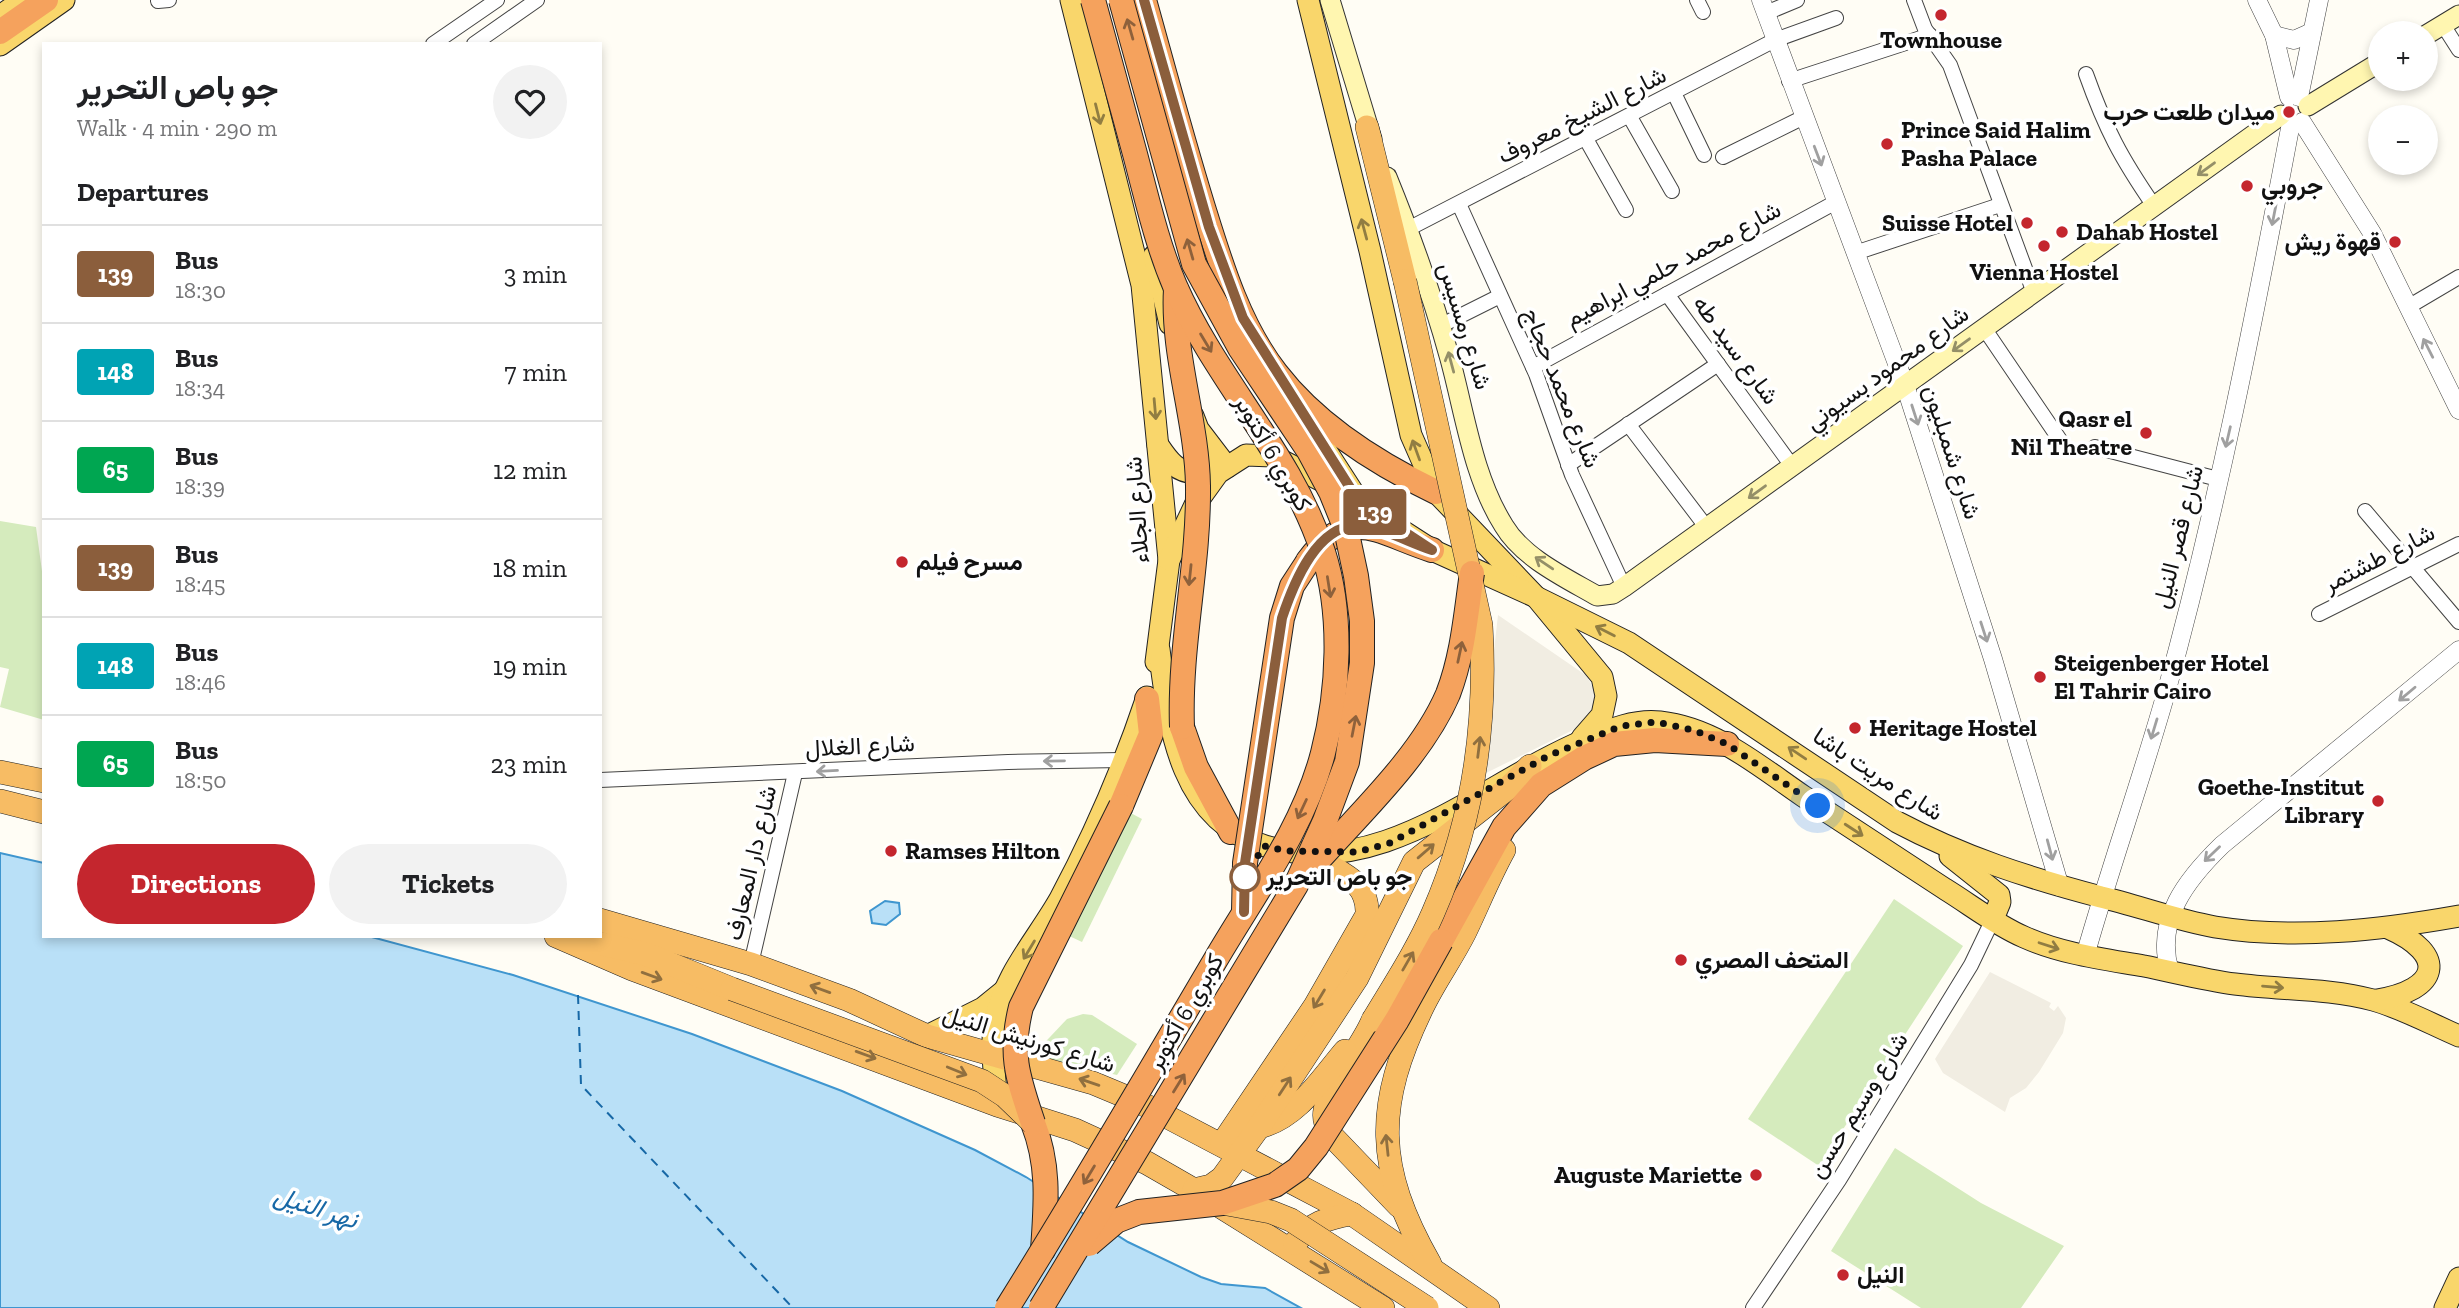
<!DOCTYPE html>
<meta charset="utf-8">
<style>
:root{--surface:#fff;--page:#f2f2f2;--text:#202124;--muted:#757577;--line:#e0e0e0;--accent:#c4262e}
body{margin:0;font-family:"Zilla Slab",Vazirmatn,serif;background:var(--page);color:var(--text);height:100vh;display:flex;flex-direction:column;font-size:26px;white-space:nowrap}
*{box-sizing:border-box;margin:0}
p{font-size:23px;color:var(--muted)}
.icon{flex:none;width:38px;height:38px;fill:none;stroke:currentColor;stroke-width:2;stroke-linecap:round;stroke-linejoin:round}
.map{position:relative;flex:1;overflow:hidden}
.panel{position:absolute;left:42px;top:42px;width:560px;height:896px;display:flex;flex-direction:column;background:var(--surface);border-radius:0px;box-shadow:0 4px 10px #0003}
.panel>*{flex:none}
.badge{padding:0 14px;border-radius:5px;font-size:24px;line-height:46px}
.buttons{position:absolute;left:2368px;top:21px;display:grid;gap:14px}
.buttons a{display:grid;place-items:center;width:70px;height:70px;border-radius:50%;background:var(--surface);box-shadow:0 4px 10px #0003;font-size:35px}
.you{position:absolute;width:35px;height:35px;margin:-18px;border:5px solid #fff;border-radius:50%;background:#1a73e8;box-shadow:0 0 0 10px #1a73e833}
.map>.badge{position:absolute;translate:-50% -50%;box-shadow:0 0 0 4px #fff}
h2{padding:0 35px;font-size:26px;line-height:63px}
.round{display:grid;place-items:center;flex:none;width:74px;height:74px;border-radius:37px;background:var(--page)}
.overview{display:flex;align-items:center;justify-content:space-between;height:119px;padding:0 35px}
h1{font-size:33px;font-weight:700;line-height:52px}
.action{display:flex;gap:14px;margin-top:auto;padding:14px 35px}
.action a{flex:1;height:80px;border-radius:42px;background:var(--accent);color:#fff;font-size:28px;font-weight:700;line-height:80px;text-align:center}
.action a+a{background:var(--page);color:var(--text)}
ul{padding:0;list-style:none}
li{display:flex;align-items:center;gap:21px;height:98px;padding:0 35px;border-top:2px solid var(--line)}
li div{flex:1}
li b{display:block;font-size:26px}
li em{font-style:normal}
li .badge{min-width:77px;font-weight:700;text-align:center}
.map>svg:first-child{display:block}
</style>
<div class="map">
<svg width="2459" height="1308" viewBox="0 0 2459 1308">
<rect width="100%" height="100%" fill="#fffdf5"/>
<g fill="#d5ebbd">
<path d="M 0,521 L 36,527 L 44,586 L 44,720 L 0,707 L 9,669 L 0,667 Z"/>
<path d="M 1125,810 L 1142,819 L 1082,942 L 1065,934 Z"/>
<path d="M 1894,899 L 1963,946 L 1819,1166 L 1748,1119 Z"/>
<path d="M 1083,1014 L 1092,1015 L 1137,1044 L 1117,1075 L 1032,1056 L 1067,1019 Z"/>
<path d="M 1895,1148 L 1981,1203 L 2064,1246 L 2021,1308 L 1921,1308 L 1831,1251 Z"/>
</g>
<g fill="#f1ede2">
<path d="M 1498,615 L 1587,676 L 1596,694 L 1593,712 L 1583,725 L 1480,776 Z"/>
<path d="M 1990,972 L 2051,1003 L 2049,1007 L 2054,1011 L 2058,1006 L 2066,1018 L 2063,1033 L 2039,1072 L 2026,1088 L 2010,1098 L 2005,1112 L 1943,1073 L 1935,1059 Z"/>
</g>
<g fill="#b9e0f7" stroke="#3f96cf" stroke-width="2">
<path d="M 0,853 L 44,863 L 44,936 L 368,936 L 513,975 L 692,1034 L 842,1091 L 975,1150 L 1026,1177 L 1128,1242 L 1201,1277 L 1221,1284 L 1265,1288 L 1301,1308 L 0,1308 Z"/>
<path d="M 885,901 L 899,903 L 900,914 L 886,925 L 872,923 L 870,911 Z"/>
</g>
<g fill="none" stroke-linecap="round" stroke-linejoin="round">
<path stroke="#1768a6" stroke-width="2" stroke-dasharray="9 7" stroke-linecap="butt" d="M 578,995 L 581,1085 L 793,1308"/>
<defs>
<g id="minor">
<path d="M 1697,0 L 1703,12"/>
<path d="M 1914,0 L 1925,29 L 1950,65 L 2034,293"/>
<path d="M 158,1 L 169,0"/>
<path d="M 1766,13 L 1797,0"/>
<path d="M 2443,25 L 2459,50"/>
<path d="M 433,44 L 497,0"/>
<path d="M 474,44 L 537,0"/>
<path d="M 2086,74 C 2106,130 2121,158 2154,206"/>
<path d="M 1789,81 L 1930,35"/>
<path d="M 1674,93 L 1704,155"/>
<path d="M 1630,117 L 1672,191"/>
<path d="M 1586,139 L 1626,210"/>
<path d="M 1723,157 L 1804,117"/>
<path d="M 1459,204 L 1536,374 L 1572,475 L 1624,587"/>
<path d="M 1408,229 L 1775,40 L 1836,18"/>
<path d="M 1855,253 L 2000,205"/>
<path d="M 1667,294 L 1792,466"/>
<path d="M 2408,307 L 2459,277"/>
<path d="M 1440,326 L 1500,296"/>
<path d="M 1984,328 L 2060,440"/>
<path d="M 1533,367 L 1836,202"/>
<path d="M 1628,424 L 1707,528"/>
<path d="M 2095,447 L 2218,479"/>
<path d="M 1568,465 L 1718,364"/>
<path d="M 2365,511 L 2459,622"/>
<path d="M 2319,614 L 2459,544"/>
<path d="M 600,780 L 1008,762 L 1122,760"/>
<path d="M 751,964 L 795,773"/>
<path d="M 1753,1308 L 1839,1180 L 1971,965 L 1993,919"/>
</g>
<g id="tertiary">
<path d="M 1761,0 L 1905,385 L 1993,659 L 2060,887"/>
<path d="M 2257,0 L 2274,35 L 2289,97"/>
<path d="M 2274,35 L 2294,40 L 2312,32"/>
<path d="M 2299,97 L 2319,0"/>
<path d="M 2302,122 L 2372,233 L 2459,410"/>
<path d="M 2085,956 C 2110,868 2141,781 2166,693 C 2218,505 2255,314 2291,123"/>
<path d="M 2170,972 C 2154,920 2187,879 2222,845 L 2459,650"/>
</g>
<g id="secondary">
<path d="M 1330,0 L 1372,139"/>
<path d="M 2426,35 L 2459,15"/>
<path d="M 2308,106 L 2380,62"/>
<path d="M 1387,177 C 1411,236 1433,297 1450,359 C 1465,414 1473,477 1504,526 C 1523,558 1566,578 1597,596 L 1613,594 L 1624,587 L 2281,115"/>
</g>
<g id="primary">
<path d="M 1071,0 L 1142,285 L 1169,560 L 1156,662"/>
<path d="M 1308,0 L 1370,251 L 1411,435 L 1436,492 L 1536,597 L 1602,677 L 1606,696 L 1602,715 L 1582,738"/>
<path d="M 0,16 L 23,0"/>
<path d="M 0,45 L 64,0"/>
<path d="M 1154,256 L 1170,324"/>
<path d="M 1296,404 L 1356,497"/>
<path d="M 1193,416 L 1198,429 L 1227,467"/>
<path d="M 1158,445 C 1168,460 1178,475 1199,472 L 1206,462"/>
<path d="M 1169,560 L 1195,505 L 1218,473 L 1246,455 L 1273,456 L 1336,488 L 1432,550 L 1536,597 L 1629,643 L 1897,822 C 1963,857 2029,878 2101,897 C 2139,906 2176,920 2215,927 C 2295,940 2380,930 2459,916"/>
<path d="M 1159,649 C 1169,725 1178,819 1265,846 C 1382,882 1484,782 1585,740 C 1609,730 1634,719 1660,722 C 1715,728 1759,766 1803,796 C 1850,827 1897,858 1945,889 C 1971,905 1996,925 2024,937 C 2062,954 2104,959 2144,966 C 2174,972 2205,980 2235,984 C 2281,990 2328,988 2373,1000 C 2402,1008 2431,1024 2459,1036"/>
<path d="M 1950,856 L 1999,895 L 2000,902 L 1993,919"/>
<path d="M 2377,1000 C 2439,990 2449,955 2388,928"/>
<path d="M 927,1036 L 983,1008 L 1004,991"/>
<path d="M 997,1102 C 995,1076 990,1048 995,1022 C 1003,976 1038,938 1060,899 C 1094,835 1124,766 1147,697"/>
<path d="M 2445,1308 L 2459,1278"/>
</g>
<g id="trunk">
<path d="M 1367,127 L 1405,281"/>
<path d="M 0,772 L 44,781"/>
<path d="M 0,801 L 44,812"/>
<path d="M 600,920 L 751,964 L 849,1000 L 927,1036 L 1093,1083 L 1141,1103 L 1352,1214 L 1488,1308"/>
<path d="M 556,936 L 632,969 L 997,1105 L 1075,1130 L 1147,1163 L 1194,1190 L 1383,1308"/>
<path d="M 598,943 L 646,954 L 732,989"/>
<path d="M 1373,1020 C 1361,1049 1331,1081 1325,1110 C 1323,1120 1327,1128 1332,1136 L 1399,1206"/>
<path d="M 1259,1127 C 1297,1118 1321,1079 1345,1051"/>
<path d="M 1222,1144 L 1315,1006 L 1367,915 C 1369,877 1335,873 1308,852"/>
<path d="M 1194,1190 L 1211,1186 L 1222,1178 L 1259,1127 L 1357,978 L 1414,862 L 1507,789 L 1530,766"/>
<path d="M 1295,1243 C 1311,1223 1327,1218 1352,1214"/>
<path d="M 1430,1264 C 1375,1167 1374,1106 1423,1006 C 1435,981 1452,958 1465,932 C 1478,905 1489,877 1504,850"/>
</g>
<g id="motorway">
<path d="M 1144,0 C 1163,68 1181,136 1202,204 C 1220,262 1238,324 1276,373 C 1316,425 1378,464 1436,492"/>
<path d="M 0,32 L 46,0"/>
<path d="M 1308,561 C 1351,504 1376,532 1432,550"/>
<path d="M 1182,727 L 1196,767 L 1231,832"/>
<path d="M 1121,806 L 1151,734 L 1147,699"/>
<path d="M 1441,941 L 1504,827 L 1541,785 L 1584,758 L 1614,744 L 1655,740 L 1727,744"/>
<path d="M 1033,1123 C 1050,1166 1046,1205 1043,1250"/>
</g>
</defs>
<use href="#minor" stroke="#444" stroke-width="16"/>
<use href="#tertiary" stroke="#444" stroke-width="19"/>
<use href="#secondary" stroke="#333" stroke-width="21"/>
<use href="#primary" stroke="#222" stroke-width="23"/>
<use href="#trunk" stroke="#222" stroke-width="24"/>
<use href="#motorway" stroke="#222" stroke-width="26"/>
<use href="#minor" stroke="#fff" stroke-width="14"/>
<use href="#tertiary" stroke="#fff" stroke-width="18"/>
<use href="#secondary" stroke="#fff6b0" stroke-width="19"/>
<use href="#primary" stroke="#f9d66b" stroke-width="21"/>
<use href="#trunk" stroke="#f7bc64" stroke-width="23"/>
<use href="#motorway" stroke="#f5a25d" stroke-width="24"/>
<defs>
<g id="trunk-bridge">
<path d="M 732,989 L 982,1081 L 1005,1096 L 1033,1123"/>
<path d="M 1373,1020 C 1394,985 1417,950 1433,913 C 1473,822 1487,724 1481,625 L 1405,281"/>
<path d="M 1222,1203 L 1271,1212 L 1291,1220 L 1427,1308"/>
</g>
<g id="motorway-bridge">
<path d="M 1176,289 C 1172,355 1197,420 1198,486 C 1199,567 1179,645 1182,727"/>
<path d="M 1313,866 C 1358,815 1421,757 1448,694 C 1463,655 1466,614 1472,573"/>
<path d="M 1244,911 L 1245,863 L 1282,618 L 1292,586 L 1307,563"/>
<path d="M 1033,1123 C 1018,1078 1009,1055 1021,1007 L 1121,806"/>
<path d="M 1089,1244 L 1116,1221 L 1139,1212 L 1222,1203 L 1275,1185 L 1298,1169 L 1316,1147 L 1397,1020 L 1441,941"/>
<path d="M 1007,1308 C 1079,1193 1147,1076 1216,959 C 1254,894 1304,827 1323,753 C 1339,691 1343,614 1323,552 C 1291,454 1216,380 1175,286 C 1157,244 1147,199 1135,154 C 1121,103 1107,51 1093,0"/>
<path d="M 1041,1308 L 1296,885 L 1325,821 L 1347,762 L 1362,663 L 1362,621 L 1356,576 L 1346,529 L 1331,492 L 1309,451 L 1240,348 L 1194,264 L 1121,0"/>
</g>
</defs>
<use href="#trunk-bridge" stroke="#222" stroke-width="24" stroke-linecap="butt"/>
<use href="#motorway-bridge" stroke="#222" stroke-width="26" stroke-linecap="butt"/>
<use href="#trunk-bridge" stroke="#f7bc64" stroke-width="23"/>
<use href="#motorway-bridge" stroke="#f5a25d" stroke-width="24"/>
</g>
<defs><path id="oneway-shaft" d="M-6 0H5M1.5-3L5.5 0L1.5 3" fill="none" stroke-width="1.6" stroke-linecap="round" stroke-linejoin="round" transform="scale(1.75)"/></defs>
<g stroke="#8e613b">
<use href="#oneway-shaft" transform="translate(1130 29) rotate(-106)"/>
<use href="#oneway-shaft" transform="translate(1190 249) rotate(-106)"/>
<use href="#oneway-shaft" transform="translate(1206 343) rotate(59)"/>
<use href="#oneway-shaft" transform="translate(1190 575) rotate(96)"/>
<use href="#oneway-shaft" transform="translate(1329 587) rotate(81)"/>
<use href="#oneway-shaft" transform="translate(1460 652) rotate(-78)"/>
<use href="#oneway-shaft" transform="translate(1354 726) rotate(-79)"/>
<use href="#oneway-shaft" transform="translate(1302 809) rotate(115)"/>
<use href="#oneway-shaft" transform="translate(1179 1083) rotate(-58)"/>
<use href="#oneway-shaft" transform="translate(1089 1175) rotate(121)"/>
</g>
<g stroke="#917d42">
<use href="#oneway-shaft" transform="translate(1098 114) rotate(76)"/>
<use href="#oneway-shaft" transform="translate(1364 229) rotate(-105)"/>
<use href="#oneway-shaft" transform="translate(1155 409) rotate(85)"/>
<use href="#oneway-shaft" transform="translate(1416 450) rotate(-110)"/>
<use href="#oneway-shaft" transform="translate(1605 631) rotate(-153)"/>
<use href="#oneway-shaft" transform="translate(1797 753) rotate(-146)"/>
<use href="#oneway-shaft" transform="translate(1854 830) rotate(33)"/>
<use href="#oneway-shaft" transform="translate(2049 946) rotate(18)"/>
<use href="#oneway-shaft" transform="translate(1029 950) rotate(121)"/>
<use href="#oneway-shaft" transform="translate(2273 987) rotate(5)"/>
</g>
<g stroke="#a0a0a0">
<use href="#oneway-shaft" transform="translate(1818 156) rotate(69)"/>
<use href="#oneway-shaft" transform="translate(2274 215) rotate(101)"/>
<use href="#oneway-shaft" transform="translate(2428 348) rotate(-117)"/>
<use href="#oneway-shaft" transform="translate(1915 415) rotate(72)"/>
<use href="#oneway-shaft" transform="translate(2228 437) rotate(103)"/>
<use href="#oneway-shaft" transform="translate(1984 632) rotate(72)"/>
<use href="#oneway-shaft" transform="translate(2407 694) rotate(140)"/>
<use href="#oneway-shaft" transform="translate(2154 729) rotate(107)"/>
<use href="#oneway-shaft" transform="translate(1054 761) rotate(179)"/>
<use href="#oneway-shaft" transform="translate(827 771) rotate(177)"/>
<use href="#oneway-shaft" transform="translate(2050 850) rotate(75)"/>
<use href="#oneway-shaft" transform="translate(2212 854) rotate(136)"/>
</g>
<g stroke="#948f68">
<use href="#oneway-shaft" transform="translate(2206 169) rotate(144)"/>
<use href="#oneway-shaft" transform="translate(1961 345) rotate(144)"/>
<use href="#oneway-shaft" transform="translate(1451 362) rotate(-105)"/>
<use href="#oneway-shaft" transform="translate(1757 492) rotate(144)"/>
<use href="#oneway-shaft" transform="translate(1544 563) rotate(-146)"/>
</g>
<g stroke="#906f3f">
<use href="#oneway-shaft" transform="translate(1479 747) rotate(-83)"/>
<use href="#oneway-shaft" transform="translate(1426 851) rotate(-41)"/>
<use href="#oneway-shaft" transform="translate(1408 961) rotate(-60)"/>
<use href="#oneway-shaft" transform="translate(652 976) rotate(20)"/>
<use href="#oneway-shaft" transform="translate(820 989) rotate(-160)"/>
<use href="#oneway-shaft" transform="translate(1319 999) rotate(121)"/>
<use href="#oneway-shaft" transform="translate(866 1055) rotate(20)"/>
<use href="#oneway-shaft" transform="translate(957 1071) rotate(22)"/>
<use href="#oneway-shaft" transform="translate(1089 1082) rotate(-161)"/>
<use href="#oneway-shaft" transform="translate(1285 1086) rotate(-57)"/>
<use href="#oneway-shaft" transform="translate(1387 1145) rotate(-96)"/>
<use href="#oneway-shaft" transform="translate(1320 1267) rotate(31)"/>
</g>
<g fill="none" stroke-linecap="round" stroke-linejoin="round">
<defs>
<path id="line" d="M 1144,0 L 1209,227 L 1243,318 L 1359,502 L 1432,550 C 1410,543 1384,528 1361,526 C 1317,522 1293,585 1282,618 L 1245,863 L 1244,912"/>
</defs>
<use href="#line" stroke="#fff" stroke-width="16"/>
<use href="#line" stroke="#8b5e3c" stroke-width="10"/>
<path stroke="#111" stroke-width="7" stroke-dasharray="0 12.6" d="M 1245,877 L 1264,846 L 1287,851 L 1357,852 L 1390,843 L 1548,756 L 1621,726 L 1656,722 L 1693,730 L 1727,744 L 1818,806"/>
</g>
<g fill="#c4262e" stroke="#fff" stroke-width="2.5">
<circle cx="1941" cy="15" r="7"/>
<circle cx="2289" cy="112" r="7"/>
<circle cx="1887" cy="144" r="7"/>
<circle cx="2247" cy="186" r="7"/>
<circle cx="2027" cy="223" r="7"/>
<circle cx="2062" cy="232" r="7"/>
<circle cx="2395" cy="242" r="7"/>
<circle cx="2044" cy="246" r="7"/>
<circle cx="2146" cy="433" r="7"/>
<circle cx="902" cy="562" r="7"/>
<circle cx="2040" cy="677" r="7"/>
<circle cx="1855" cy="728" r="7"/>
<circle cx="2378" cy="801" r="7"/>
<circle cx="891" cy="851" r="7"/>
<circle cx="1681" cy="960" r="7"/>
<circle cx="1756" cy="1175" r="7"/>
<circle cx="1843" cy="1275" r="7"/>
</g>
<circle fill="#fff" stroke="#8b5e3c" stroke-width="3.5" cx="1245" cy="877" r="14"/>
<g text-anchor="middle" stroke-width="7" stroke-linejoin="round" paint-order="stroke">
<g font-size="24" font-weight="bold" fill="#111" stroke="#fff" text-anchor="start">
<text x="1941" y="48" text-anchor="middle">Townhouse</text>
<text x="2275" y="120" text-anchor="end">ميدان طلعت حرب</text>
<text x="1901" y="138">Prince Said Halim<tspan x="1901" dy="28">Pasha Palace</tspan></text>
<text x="2261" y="194">جروبي</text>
<text x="2013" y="231" text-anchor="end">Suisse Hotel</text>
<text x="2076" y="240">Dahab Hostel</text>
<text x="2381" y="250" text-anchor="end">قهوة ريش</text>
<text x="2044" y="280" text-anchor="middle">Vienna Hostel</text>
<text x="2132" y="427" text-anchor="end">Qasr el<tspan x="2132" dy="28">Nil Theatre</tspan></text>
<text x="916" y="570">مسرح فيلم</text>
<text x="2054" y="671">Steigenberger Hotel<tspan x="2054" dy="28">El Tahrir Cairo</tspan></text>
<text x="1869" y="736">Heritage Hostel</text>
<text x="2364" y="795" text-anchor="end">Goethe-Institut<tspan x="2364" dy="28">Library</tspan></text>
<text x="905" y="859">Ramses Hilton</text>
<text x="1695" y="968">المتحف المصري</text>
<text x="1742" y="1183" text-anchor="end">Auguste Mariette</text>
<text x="1857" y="1283">النيل</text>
</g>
<g font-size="24" fill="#111" stroke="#fff">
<text transform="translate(1582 115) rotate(-27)" y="8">شارع الشيخ معروف</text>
<text transform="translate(1673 264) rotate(-28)" y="8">شارع محمد حلمي ابراهيم</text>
<text transform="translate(1465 326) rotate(73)" y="8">شارع رمسيس</text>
<text transform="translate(1736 350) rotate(54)" y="8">شارع سيد طه</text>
<text transform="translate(1887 368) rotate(-36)" y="8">شارع محمود بسيوني</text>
<text transform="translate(1562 388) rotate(68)" y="8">شارع محمد حجاج</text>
<text transform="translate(1952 452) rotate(72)" y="8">شارع شمبليون</text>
<text transform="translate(1273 453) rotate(60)" y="8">كوبري 6 أكتوبر</text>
<text transform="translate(1137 510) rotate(-94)" y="8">شارع الجلاء</text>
<text transform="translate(2178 537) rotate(-76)" y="8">شارع قصر النيل</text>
<text transform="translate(2379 558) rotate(-27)" y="8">شارع طشتمر</text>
<text transform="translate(860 746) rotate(-3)" y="8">شارع الغلال</text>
<text transform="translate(1878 774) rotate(33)" y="8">شارع مريت باشا</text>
<text transform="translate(751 863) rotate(-77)" y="8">شارع دار المعارف</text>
<text transform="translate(1185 1012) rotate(-60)" y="8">كوبري 6 أكتوبر</text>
<text transform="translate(1029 1039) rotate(17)" y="8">شارع كورنيش النيل</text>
<text transform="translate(1858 1105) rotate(-58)" y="8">شارع وسيم حسن</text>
</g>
<g font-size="24" font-weight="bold" fill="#111" stroke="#fff" text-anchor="start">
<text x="1266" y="885">جو باص التحرير</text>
</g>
<g font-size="26" font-style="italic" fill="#1768a6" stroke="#fff">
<text transform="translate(316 1207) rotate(18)" y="9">نهر النيل</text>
</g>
</g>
</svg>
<div class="buttons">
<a>+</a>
<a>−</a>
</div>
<div class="you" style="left:1818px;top:806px"></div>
<b class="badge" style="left:1375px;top:512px;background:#8b5e3c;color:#fff">139</b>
<section class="panel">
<div class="overview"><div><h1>جو باص التحرير</h1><p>Walk · 4 min · 290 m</p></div><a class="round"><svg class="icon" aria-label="heart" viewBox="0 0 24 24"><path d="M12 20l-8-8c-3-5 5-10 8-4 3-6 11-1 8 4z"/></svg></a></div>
<h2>Departures</h2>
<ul>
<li><span class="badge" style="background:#8b5e3c;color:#fff">139</span><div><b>Bus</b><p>18:30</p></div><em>3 min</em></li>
<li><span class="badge" style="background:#00a3b4;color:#fff">148</span><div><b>Bus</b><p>18:34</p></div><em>7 min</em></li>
<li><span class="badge" style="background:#00a651;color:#fff">65</span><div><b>Bus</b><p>18:39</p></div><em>12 min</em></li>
<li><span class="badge" style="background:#8b5e3c;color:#fff">139</span><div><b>Bus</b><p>18:45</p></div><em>18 min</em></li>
<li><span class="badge" style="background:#00a3b4;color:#fff">148</span><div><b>Bus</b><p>18:46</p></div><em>19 min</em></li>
<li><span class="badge" style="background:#00a651;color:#fff">65</span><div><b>Bus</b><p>18:50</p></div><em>23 min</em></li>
</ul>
<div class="action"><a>Directions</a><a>Tickets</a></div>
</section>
</div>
